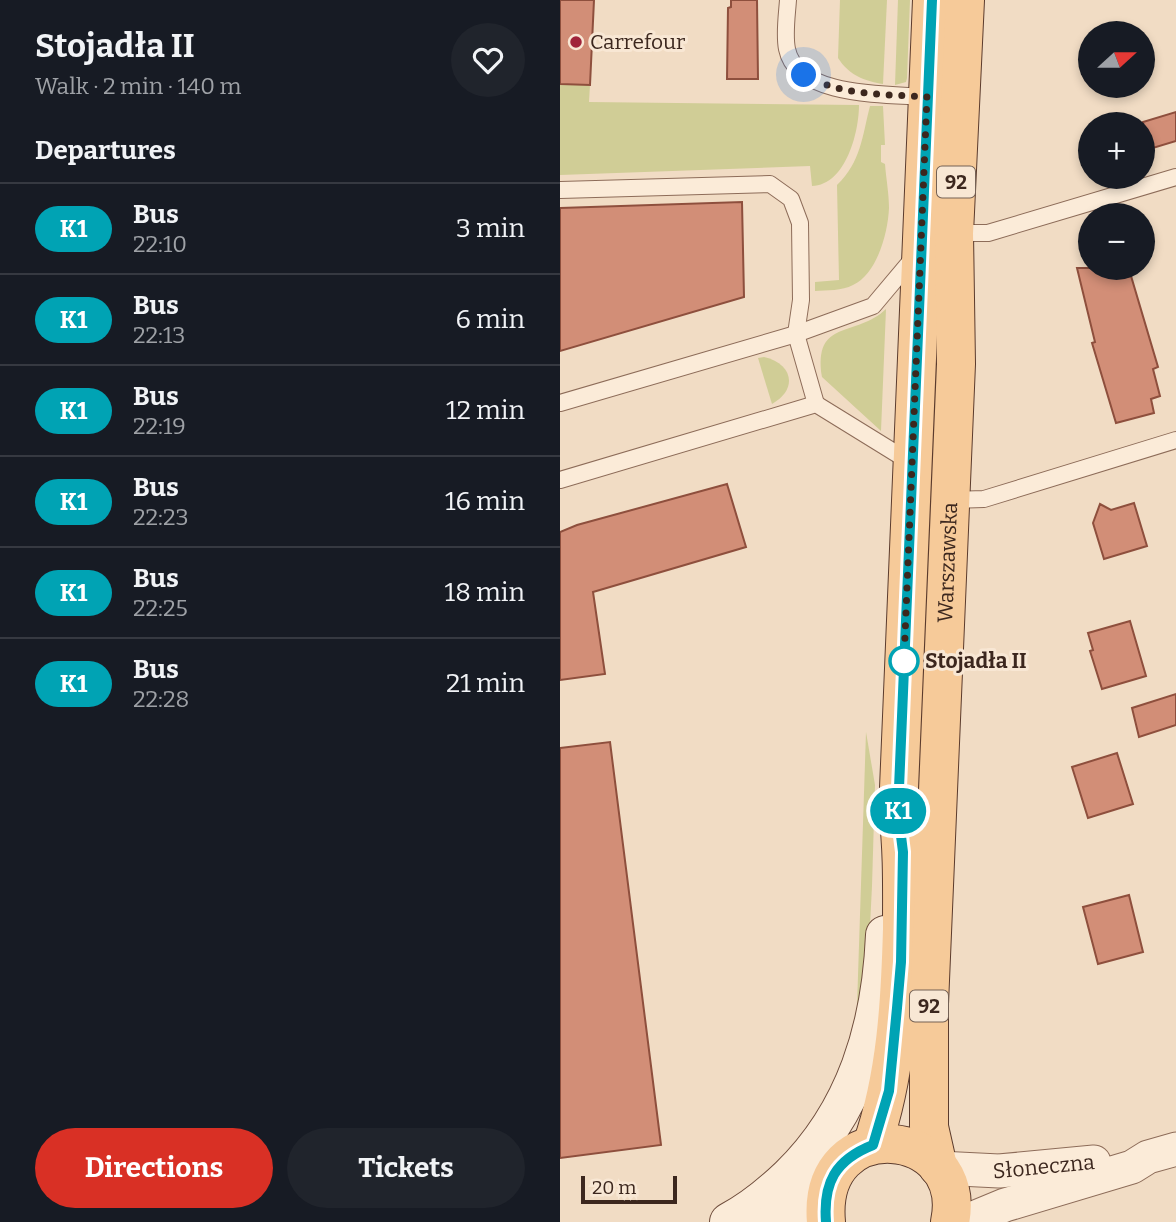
<!DOCTYPE html>
<meta charset="utf-8">
<style>
:root{--surface:#171b24;--page:#20242c;--text:#f1f3f6;--muted:#9ea1a6;--line:#363941;--accent:#d93025}
body{margin:0;font-family:Bitter,serif;background:var(--page);color:var(--text);height:100vh;display:flex;flex-direction:column;font-size:26px;white-space:nowrap}
*{box-sizing:border-box;margin:0}
p{font-size:23px;color:var(--muted)}
.icon{flex:none;width:38px;height:38px;fill:none;stroke:currentColor;stroke-width:2;stroke-linecap:round;stroke-linejoin:round}
.map{position:relative;flex:1;overflow:hidden}
.sheet{display:flex;flex-direction:column;background:var(--surface);width:560px}
.sheet>*{flex:none}
.badge{padding:0 14px;border-radius:23px;font-size:24px;line-height:46px}
.needle{width:46px;rotate:69deg}
.buttons{position:absolute;left:518px;top:21px;display:grid;gap:14px}
.buttons a{display:grid;place-items:center;width:77px;height:77px;border-radius:50%;background:var(--surface);box-shadow:0 4px 10px #0003;font-size:35px}
.scale{position:absolute;left:21px;bottom:18px;width:96px;box-sizing:border-box;padding-left:7px;border:4px solid #3c271e;border-top:0;font-size:19px;line-height:24px;white-space:nowrap;color:#3c271e;-webkit-text-stroke:5px #f8e7d4;paint-order:stroke}
.you{position:absolute;width:35px;height:35px;margin:-18px;border:5px solid #fff;border-radius:50%;background:#1a73e8;box-shadow:0 0 0 10px #1a73e833}
.map>.badge{position:absolute;translate:-50% -50%;box-shadow:0 0 0 4px #fff}
h2{padding:0 35px;font-size:26px;line-height:63px}
.round{display:grid;place-items:center;flex:none;width:74px;height:74px;border-radius:37px;background:var(--page)}
.headline{display:flex;align-items:center;justify-content:space-between;height:119px;padding:0 35px}
h1{font-size:33px;font-weight:700;line-height:52px}
.button{display:flex;gap:14px;margin-top:auto;padding:14px 35px}
.button a{flex:1;height:80px;border-radius:42px;background:var(--accent);color:#fff;font-size:28px;font-weight:700;line-height:80px;text-align:center}
.button a+a{background:var(--page);color:var(--text)}
ul{padding:0;list-style:none}
li{display:flex;align-items:center;gap:21px;height:91px;padding:0 35px;border-top:2px solid var(--line)}
li div{flex:1}
li b{display:block;font-size:26px}
li em{font-style:normal}
li .badge{min-width:77px;font-weight:700;text-align:center}
main{display:flex;flex:1;min-height:0}
.map>svg:first-child{display:block}
</style>
<main>
<section class="sheet">
<div class="headline"><div><h1>Stojadła II</h1><p>Walk · 2 min · 140 m</p></div><a class="round"><svg class="icon" aria-label="heart" viewBox="0 0 24 24"><path d="M12 20l-8-8c-3-5 5-10 8-4 3-6 11-1 8 4z"/></svg></a></div>
<h2>Departures</h2>
<ul>
<li><span class="badge" style="background:#00a3b4;color:#fff">K1</span><div><b>Bus</b><p>22:10</p></div><em>3 min</em></li>
<li><span class="badge" style="background:#00a3b4;color:#fff">K1</span><div><b>Bus</b><p>22:13</p></div><em>6 min</em></li>
<li><span class="badge" style="background:#00a3b4;color:#fff">K1</span><div><b>Bus</b><p>22:19</p></div><em>12 min</em></li>
<li><span class="badge" style="background:#00a3b4;color:#fff">K1</span><div><b>Bus</b><p>22:23</p></div><em>16 min</em></li>
<li><span class="badge" style="background:#00a3b4;color:#fff">K1</span><div><b>Bus</b><p>22:25</p></div><em>18 min</em></li>
<li><span class="badge" style="background:#00a3b4;color:#fff">K1</span><div><b>Bus</b><p>22:28</p></div><em>21 min</em></li>
</ul>
<div class="button"><a>Directions</a><a>Tickets</a></div>
</section>
<div class="map">
<svg width="616" height="1222" viewBox="0 0 616 1222">
<rect width="100%" height="100%" fill="#f1dcc4"/>
<g fill="#d0cd96">
<path d="M 280,0 L 327,0 L 323,84 C 304,81 289,75 278,58 Z"/>
<path d="M 338,0 L 350,0 L 347,78 L 346,82 L 335,85 Z"/>
<path d="M 0,84 L 30,85 L 29,102 L 299,105 C 299,132 286,185 252,186 L 250,166 L 0,175 Z"/>
<path d="M 310,106 L 323,106 L 325,145 L 321,145 L 321,162 L 325,164 C 326,178 329,193 329,208 C 328,233 317,274 293,285 C 282,291 267,290 255,291 L 255,282 L 279,280 L 277,185 C 301,162 302,137 310,106 Z"/>
<path d="M 326,309 L 321,431 L 262,377 C 253,318 296,338 326,309 Z"/>
<path d="M 204,357 C 232,363 239,389 212,404 L 198,358 Z"/>
<path d="M 306,732 L 315,785 L 312,886 L 308,966 L 296,1037 Z"/>
</g>
<g fill="#d28e77" stroke="#8e4f3d" stroke-width="2">
<path d="M 0,0 L 34,0 L 30,85 L 0,84 Z"/>
<path d="M 171,0 L 197,0 L 198,79 L 167,79 L 168,8 L 171,7 Z"/>
<path d="M 616,112 L 616,141 L 583,151 L 583,122 Z"/>
<path d="M 182,202 L 184,297 L 0,351 L 0,208 Z"/>
<path d="M 517,268 L 564,268 L 566,277 L 571,276 L 598,367 L 593,369 L 600,396 L 591,399 L 594,413 L 556,423 L 532,343 L 535,342 Z"/>
<path d="M 167,484 L 186,547 L 33,592 L 45,674 L 0,680 L 0,532 L 17,525 Z"/>
<path d="M 574,503 L 587,546 L 544,559 L 533,523 L 540,504 L 551,510 Z"/>
<path d="M 570,621 L 586,676 L 542,689 L 530,651 L 533,650 L 528,633 Z"/>
<path d="M 616,694 L 616,725 L 579,737 L 572,708 Z"/>
<path d="M 50,742 L 101,1145 L 0,1158 L 0,748 Z"/>
<path d="M 557,753 L 573,804 L 528,818 L 512,767 Z"/>
<path d="M 569,895 L 583,952 L 538,964 L 523,907 Z"/>
</g>
<g fill="none" stroke-linecap="round" stroke-linejoin="round">
<defs>
<g id="lane">
<path d="M 228,0 C 227,15 224,34 227,49 C 237,98 328,94 367,97"/>
<path d="M 0,190 L 210,184 L 231,199 L 240,223 L 241,300 L 236,334 L 256,404"/>
<path d="M 394,233 L 428,233 L 616,177"/>
<path d="M 0,403 L 236,334 L 313,306 L 355,256"/>
<path d="M 0,480 L 256,404 L 350,462"/>
<path d="M 391,500 L 424,499 L 616,440"/>
</g>
<g id="street">
<path id="s1" d="M 379,1168 L 439,1171 L 534,1162"/>
<path d="M 404,1222 L 445,1205 L 572,1167 L 588,1157 L 616,1149"/>
</g>
<g id="secondary">
<path d="M 169,1222 C 192,1210 210,1195 229,1177 C 296,1112 321,1027 325,935"/>
<path d="M 214,1222 L 251,1201 L 267,1188"/>
</g>
<g id="primary">
<path d="M 312,1145 C 336,1076 340,1002 342,929 C 342,890 343,851 338,812 L 372,0"/>
<path id="s2" d="M 378,1167 L 369,1127 L 369,1004 L 396,364 L 394,233 L 405,0"/>
<path d="M 266,1222 C 256,1110 410,1126 390,1222"/>
</g>
</defs>
<use href="#lane" stroke="#8d6c59" stroke-width="18"/>
<use href="#street" stroke="#8d6c59" stroke-width="35"/>
<use href="#secondary" stroke="#6f4d3c" stroke-width="40"/>
<use href="#primary" stroke="#5b3b2d" stroke-width="40"/>
<use href="#lane" stroke="#fbebd8" stroke-width="16"/>
<use href="#street" stroke="#fbebd8" stroke-width="33"/>
<use href="#secondary" stroke="#fbebd8" stroke-width="38"/>
<use href="#primary" stroke="#f6ca99" stroke-width="38"/>
</g>
<g fill="none" stroke-linecap="round" stroke-linejoin="round">
<defs>
<path id="line" d="M 266,1222 C 263,1183 275,1160 313,1145 L 329,1091 L 337,1008 L 341,962 L 343,852 L 338,812 L 372,0"/>
</defs>
<use href="#line" stroke="#fff" stroke-width="16"/>
<use href="#line" stroke="#00a3b4" stroke-width="10"/>
<path stroke="#3c271e" stroke-width="7" stroke-dasharray="0 12.6" d="M 244,75 C 281,96 326,94 367,97 L 344,661"/>
</g>
<circle fill="#a0243a" stroke="#f8e7d4" stroke-width="2.5" cx="16" cy="42" r="7"/>
<circle fill="#fff" stroke="#00a3b4" stroke-width="3.5" cx="344" cy="661" r="14"/>
<g text-anchor="middle" stroke-width="6" stroke-linejoin="round" paint-order="stroke">
<g fill="#f8e7d4" stroke="#746155" stroke-width="2">
<rect x="377" y="166.5" width="38" height="31" rx="5"/>
<rect x="350" y="990.5" width="38" height="31" rx="5"/>
</g>
<g font-size="19" font-weight="bold" fill="#3c271e">
<text x="396" y="189">92</text>
<text x="369" y="1013">92</text>
</g>
<g font-size="21" fill="#3c271e" stroke="#f8e7d4" text-anchor="start">
<text x="30" y="49">Carrefour</text>
</g>
<g font-size="21" fill="#3c271e" stroke="#f8e7d4">
<text dy="7" stroke="none"><textPath href="#s2" startOffset="606">Warszawska</textPath></text>
<text dy="7" stroke="none"><textPath href="#s1" startOffset="105">Słoneczna</textPath></text>
</g>
<g font-size="21" font-weight="bold" fill="#3c271e" stroke="#f8e7d4" text-anchor="start">
<text x="365" y="668">Stojadła II</text>
</g>
</g>
</svg>
<div class="buttons">
<a><svg class="needle" viewBox="-14 -14 28 28"><path d="M0-13l5 13h-10z" fill="#e53935"/><path d="M0 13l5-13h-10z" fill="#9ea1a6"/></svg></a>
<a>+</a>
<a>−</a>
</div>
<div class="scale">20 m</div>
<div class="you" style="left:244px;top:75px"></div>
<b class="badge" style="left:338px;top:811px;background:#00a3b4;color:#fff">K1</b>
</div>
</main>
